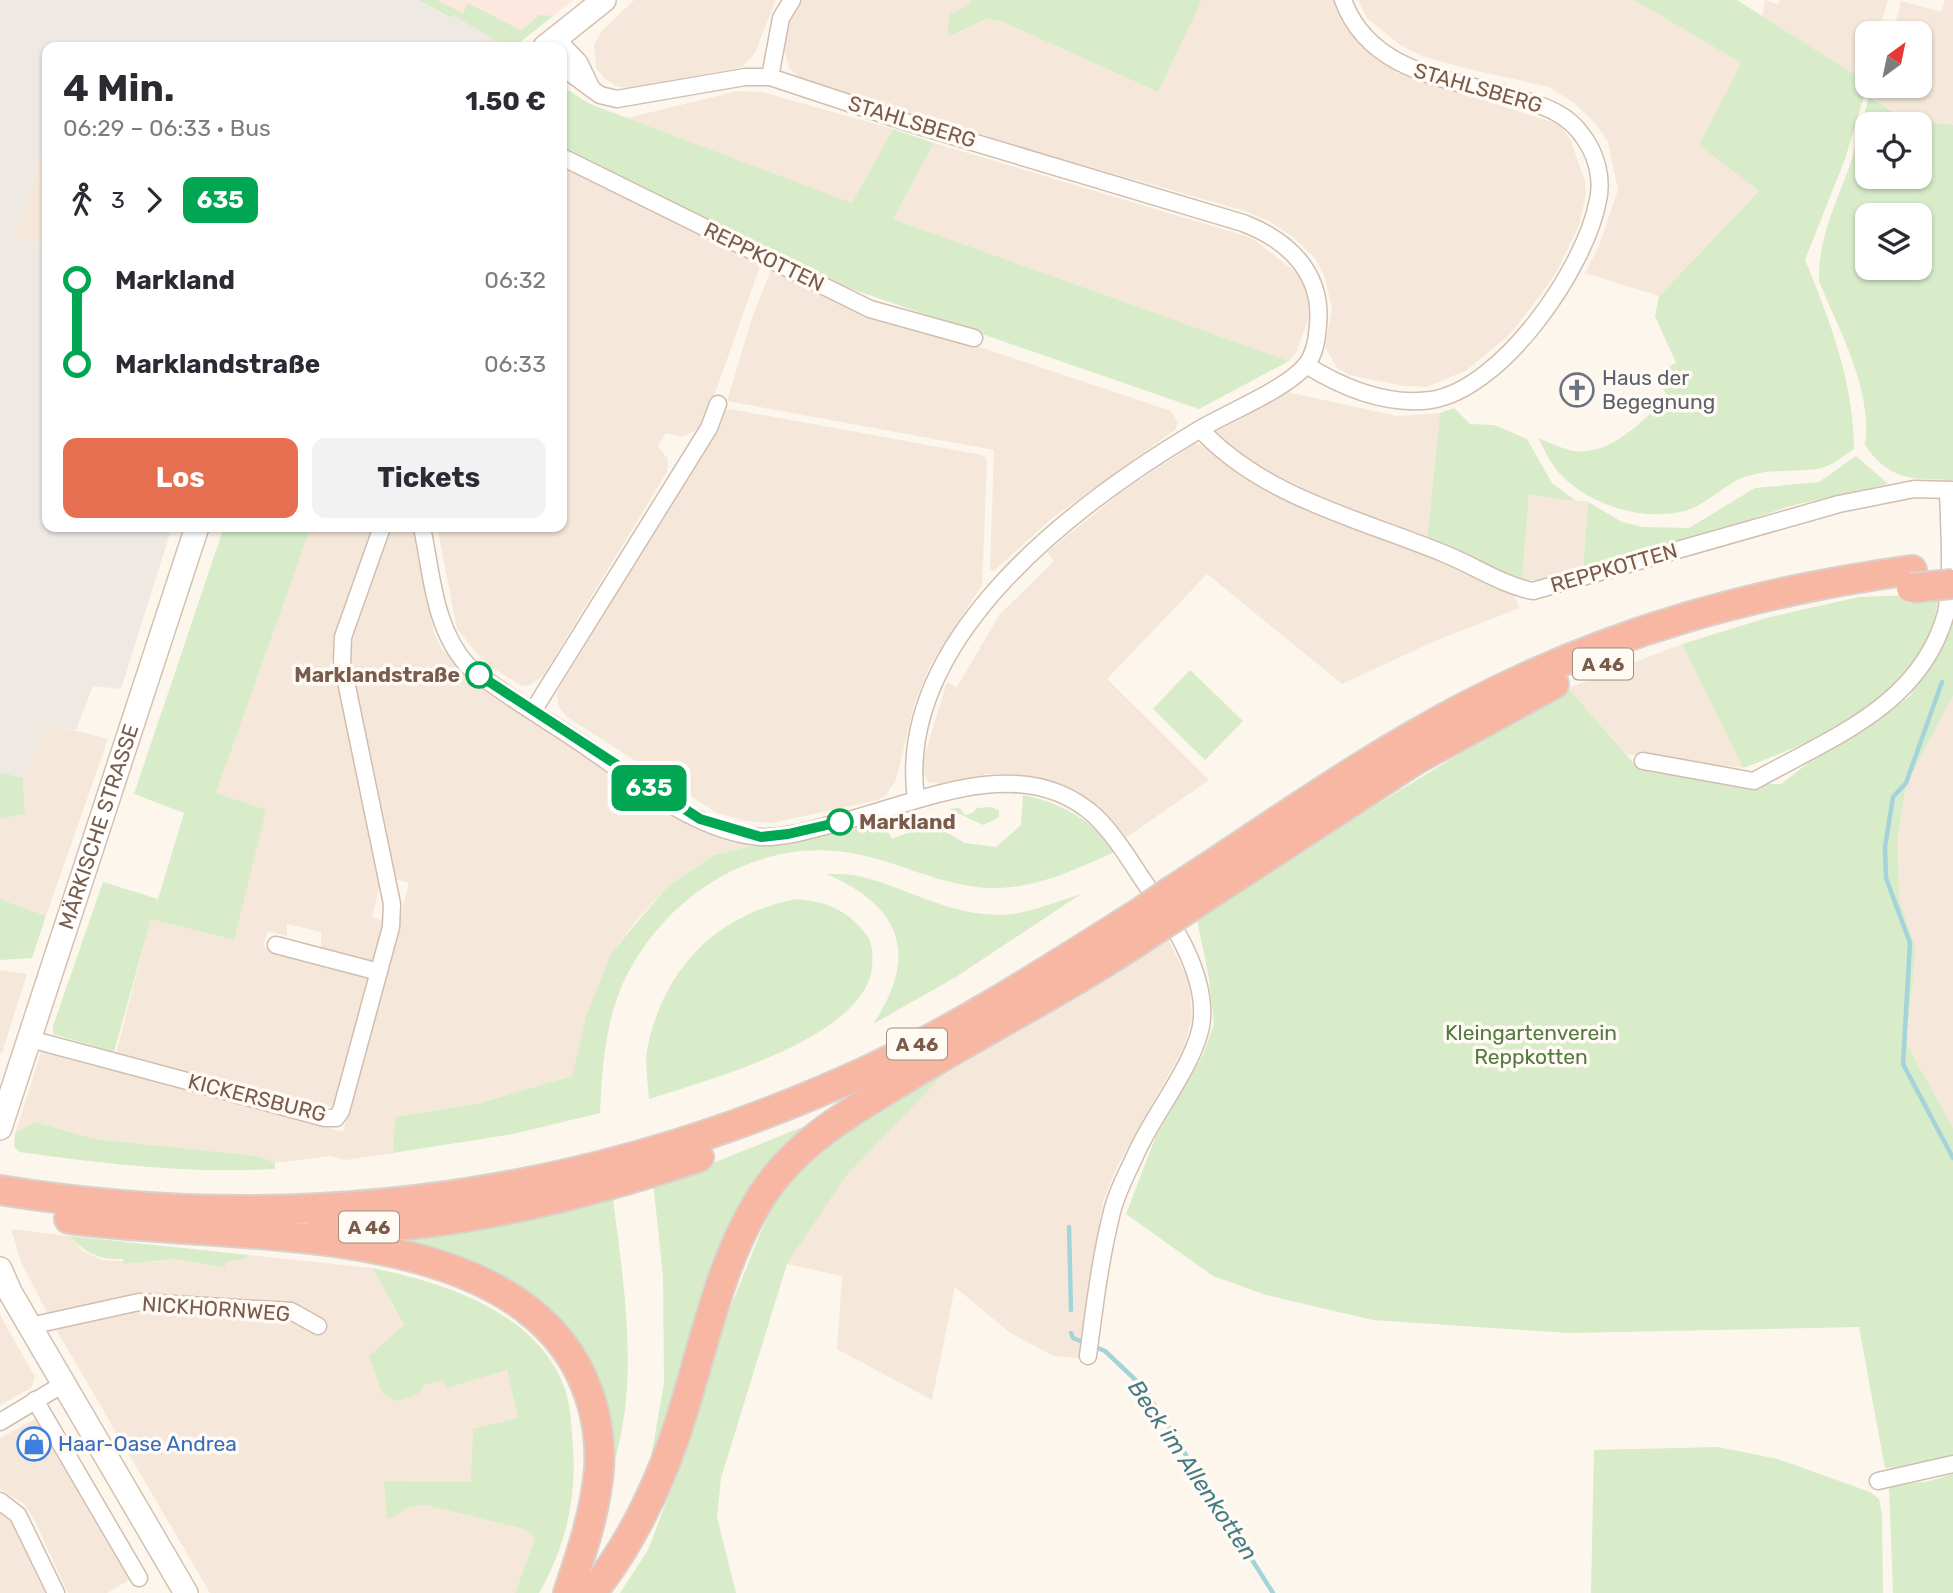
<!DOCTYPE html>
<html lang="de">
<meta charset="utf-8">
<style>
:root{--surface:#fff;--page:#f2f2f3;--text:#2b2b33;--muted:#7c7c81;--accent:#e76f51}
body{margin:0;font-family:Rubik,sans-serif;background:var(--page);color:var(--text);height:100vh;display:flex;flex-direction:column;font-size:26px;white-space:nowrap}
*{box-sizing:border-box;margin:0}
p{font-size:23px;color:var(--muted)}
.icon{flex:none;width:38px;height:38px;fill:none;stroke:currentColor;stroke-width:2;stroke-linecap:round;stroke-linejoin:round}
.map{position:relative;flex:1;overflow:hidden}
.drawer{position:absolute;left:42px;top:42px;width:525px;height:490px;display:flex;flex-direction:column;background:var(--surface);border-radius:14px;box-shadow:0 2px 5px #0004}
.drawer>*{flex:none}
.badge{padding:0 14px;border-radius:10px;font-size:24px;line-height:46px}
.needle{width:46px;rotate:33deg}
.tools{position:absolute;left:1855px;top:21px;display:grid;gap:14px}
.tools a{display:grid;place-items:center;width:77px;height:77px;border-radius:14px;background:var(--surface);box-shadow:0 2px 5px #0004;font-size:35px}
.map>.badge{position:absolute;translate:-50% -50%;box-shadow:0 0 0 4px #fff}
.legs{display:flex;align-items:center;gap:10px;height:77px;padding:0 21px;font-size:23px}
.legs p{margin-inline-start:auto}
.overview{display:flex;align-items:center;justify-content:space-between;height:119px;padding:0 21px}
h1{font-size:38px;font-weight:700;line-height:52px}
.primary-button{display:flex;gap:14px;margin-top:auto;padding:14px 21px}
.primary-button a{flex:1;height:80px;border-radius:14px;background:var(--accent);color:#fff;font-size:28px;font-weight:700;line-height:80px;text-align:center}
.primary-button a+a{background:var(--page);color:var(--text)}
ul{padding:0 21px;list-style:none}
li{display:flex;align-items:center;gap:24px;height:84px;font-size:26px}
li i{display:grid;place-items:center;width:10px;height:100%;margin:0 9px;background:currentColor}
li i::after{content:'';width:18px;height:18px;margin:-9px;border:5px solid;border-radius:50%;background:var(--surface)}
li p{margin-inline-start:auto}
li:first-child i{background:linear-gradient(#0000 50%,currentColor 0)}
li:last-child i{background:linear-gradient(currentColor 50%,#0000 0)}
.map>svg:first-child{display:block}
</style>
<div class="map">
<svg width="1953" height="1593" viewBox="0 0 1953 1593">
<rect width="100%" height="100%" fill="#fdf6ec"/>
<g fill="#f5e8da">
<path d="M 634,0 L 776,0 L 755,53 L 742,67 L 629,88 L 618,87 L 605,79 L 596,68 L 594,45 L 602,31 Z"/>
<path d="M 801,0 L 971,0 L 954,35 L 986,19 L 1003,22 L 1158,92 L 1202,0 L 1333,0 L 1338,13 L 1361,46 L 1398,73 L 1559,124 L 1570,139 L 1585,181 L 1586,195 L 1579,225 L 1557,271 L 1540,296 L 1510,334 L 1467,370 L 1427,387 L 1403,386 L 1349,375 L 1337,368 L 1325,347 L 1332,309 L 1325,277 L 1315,258 L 1293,237 L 1269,221 L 1242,210 L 954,128 L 803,81 L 789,68 L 783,43 L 786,26 Z"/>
<path d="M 1358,0 L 1634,0 L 1741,63 L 1699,145 L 1759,191 L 1659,296 L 1585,273 L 1598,248 L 1618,190 L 1608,142 L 1596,124 L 1574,103 L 1549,87 L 1464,68 L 1422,56 L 1400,45 L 1367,18 Z"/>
<path d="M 1765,0 L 1778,4 L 1780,0 L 1888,0 L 1878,33 L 1867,33 L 1865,81 L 1762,16 Z"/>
<path d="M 1945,0 L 1953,0 L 1953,125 L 1902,118 L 1876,100 L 1879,86 L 1920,86 L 1920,33 L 1893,33 L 1901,1 L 1941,12 Z"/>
<path d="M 738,91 L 762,92 L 893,129 L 852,204 L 627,118 Z"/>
<path d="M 47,139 L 47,246 L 14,236 Z"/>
<path d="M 934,143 L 1252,238 L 1298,274 L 1307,292 L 1309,316 L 1297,351 L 1289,361 L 893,219 Z"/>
<path d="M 562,161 L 762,261 L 703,427 L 682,437 L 666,433 L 658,446 L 668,459 L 667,472 L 543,676 L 530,685 L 522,686 L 486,664 L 457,629 L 437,527 L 562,527 Z"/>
<path d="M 772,267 L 929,330 L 1171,411 L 1178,423 L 1175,430 L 1052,518 L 994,571 L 990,569 L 994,450 L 727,401 L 752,318 Z"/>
<path d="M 1287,392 L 1397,416 L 1440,413 L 1427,542 L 1259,472 L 1214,432 Z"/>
<path d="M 730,409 L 982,455 L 987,461 L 982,585 L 931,664 L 915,702 L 896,780 L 886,795 L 878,800 L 772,823 L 746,821 L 717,813 L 567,717 L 559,707 L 557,693 L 561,685 L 706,448 L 723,413 Z"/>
<path d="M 1195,443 L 1212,449 L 1211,451 L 1248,477 L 1467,566 L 1513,594 L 1520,608 L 1437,640 L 1342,684 L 1207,574 L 1107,679 L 1209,780 L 1127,837 L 1098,806 L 1077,793 L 1046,781 L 1013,774 L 987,774 L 942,784 L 928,782 L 921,767 L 947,682 L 957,687 L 1000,614 L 1054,561 L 1047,552 L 1122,492 Z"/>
<path d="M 1529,495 L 1588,502 L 1583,570 L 1545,580 L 1522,580 Z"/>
<path d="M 311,527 L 376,527 L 329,668 L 342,672 L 382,877 L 372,917 L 386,922 L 377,963 L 321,952 L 321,932 L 287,924 L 287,936 L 268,931 L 263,946 L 373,975 L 335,1108 L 283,1095 L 281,1099 L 115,1057 L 151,918 L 233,940 L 216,793 Z"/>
<path d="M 388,527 L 413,527 L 434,633 L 441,648 L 469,678 L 689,824 L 706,833 L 751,846 L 714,855 L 668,886 L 636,921 L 612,952 L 572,1076 L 480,1103 L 395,1117 L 393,1153 L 346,1160 L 330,1156 L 275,1163 L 259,1156 L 95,1139 L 34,1122 L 15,1134 L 41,1052 L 105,1069 L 107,1064 L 270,1107 L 279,1114 L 343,1132 L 409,883 L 394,879 L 348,647 Z"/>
<path d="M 1682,644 L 1743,768 L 1626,754 L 1568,688 Z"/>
<path d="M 1953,696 L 1953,1128 L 1906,1043 L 1916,950 L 1899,899 L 1898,836 L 1906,785 Z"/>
<path d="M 47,723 L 108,739 L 46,916 L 0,899 L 0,819 L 25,814 L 23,778 Z"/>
<path d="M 1166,935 L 1189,982 L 1192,1017 L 1184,1047 L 1117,1167 L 1103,1201 L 1079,1358 L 1053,1356 L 1009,1332 L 955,1287 L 932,1400 L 837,1349 L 842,1276 L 787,1264 L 846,1176 L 948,1070 Z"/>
<path d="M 0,970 L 27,974 L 2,1053 L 0,1053 Z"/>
<path d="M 11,1229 L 69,1236 L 83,1251 L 102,1260 L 151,1262 L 176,1259 L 225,1268 L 226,1262 L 245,1259 L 249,1255 L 372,1268 L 404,1326 L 373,1366 L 382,1393 L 418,1394 L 424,1385 L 443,1380 L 447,1388 L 507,1370 L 518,1419 L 471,1482 L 384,1481 L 400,1514 L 406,1508 L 425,1505 L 527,1530 L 535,1538 L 515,1593 L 210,1593 L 54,1326 L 21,1262 Z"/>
<path d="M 0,1315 L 35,1377 L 31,1388 L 0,1405 Z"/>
<path d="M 35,1419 L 129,1580 L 107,1593 L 68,1593 L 33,1517 L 23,1503 L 0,1489 L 0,1438 Z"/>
<path d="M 0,1512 L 13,1524 L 45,1593 L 0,1593 Z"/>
</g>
<path fill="#fde8e0" d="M 418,0 L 573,0 L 514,47 L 506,47 L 453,15 Z"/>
<path fill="#efe9e4" d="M 0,0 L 417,0 L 450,18 L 453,15 L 506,47 L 47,47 L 47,139 L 14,236 L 47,246 L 47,527 L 172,527 L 121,689 L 93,686 L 76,730 L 47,723 L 23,778 L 0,772 Z"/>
<g fill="#d8ecc9" fill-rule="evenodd">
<path d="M 418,0 L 437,0 L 463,13 L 468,3 L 521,30 L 540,15 L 553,16 L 514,47 L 506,47 L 453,15 L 451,18 Z"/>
<path d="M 971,0 L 1202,0 L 1158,92 L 1003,22 L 986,19 L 953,35 L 947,32 L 950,14 L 966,7 Z"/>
<path d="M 1634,0 L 1737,0 L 1865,81 L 1865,93 L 1845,159 L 1805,260 C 1830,320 1854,384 1854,449 C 1845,455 1833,465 1822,468 C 1798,473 1773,468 1748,476 C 1726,482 1709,503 1688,510 C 1645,523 1591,506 1560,474 C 1551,465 1545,450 1538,438 C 1548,442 1559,447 1569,450 C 1609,459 1641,422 1667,397 L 1657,373 L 1676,363 L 1655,316 L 1659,296 L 1759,191 L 1699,145 L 1741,63 Z"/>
<path d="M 562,86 L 590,104 L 852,203 L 893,129 L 934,143 L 893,219 L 1289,361 L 1199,409 L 820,278 L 562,152 Z"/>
<path d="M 1869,96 L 1902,118 L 1953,125 L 1953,480 C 1913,479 1889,481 1865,445 C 1873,390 1839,330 1819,281 C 1818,238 1836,204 1850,165 C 1857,142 1863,119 1869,96 ZM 1867,124 L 1920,124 L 1920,177 L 1867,177 ZM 1867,215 L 1920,215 L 1920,268 L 1867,268 Z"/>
<path d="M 1454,408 L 1470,424 L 1494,425 L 1527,439 L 1552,483 L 1576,501 L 1529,495 L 1522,580 L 1515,580 L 1427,542 L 1440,413 Z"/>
<path d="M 1856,456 L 1888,484 L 1790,506 L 1682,543 L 1583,570 L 1588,502 L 1622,522 L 1642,527 L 1689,528 L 1755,488 L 1819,482 Z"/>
<path d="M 224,527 L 311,527 L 216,793 L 266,810 L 234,940 L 151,919 L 114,1052 L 53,1034 L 53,1026 L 103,882 L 158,899 L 184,813 L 134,794 Z"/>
<path d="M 1938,594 C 1933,697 1825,737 1743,768 L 1682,644 L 1770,617 L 1859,597 Z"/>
<path d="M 1953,607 L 1953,696 L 1906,785 L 1898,836 L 1899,899 L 1916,950 L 1906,1043 L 1953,1128 L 1953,1456 L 1927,1465 L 1885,1468 L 1859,1327 L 1568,1333 L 1373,1320 L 1266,1295 L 1213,1276 L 1126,1214 L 1156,1136 L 1203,1055 L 1214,1024 L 1209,978 L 1197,920 L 1223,898 L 1568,688 L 1637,767 L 1741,783 L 1781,784 L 1820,754 L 1863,732 L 1910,696 L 1938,649 Z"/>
<path d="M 1190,670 L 1243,721 L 1205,760 L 1153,709 Z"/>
<path d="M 0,772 L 23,778 L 25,814 L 0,819 Z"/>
<path d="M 1023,795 C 1060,802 1094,821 1115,852 C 1076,869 1038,888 994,888 C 941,888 897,859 845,852 C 751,839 662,899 623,983 C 605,1024 602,1069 600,1113 L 513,1134 L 393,1153 L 395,1117 L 480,1103 L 572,1076 L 587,1013 L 612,952 L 668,886 L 714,855 L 751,846 L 796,842 L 883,823 L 892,839 L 922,827 L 935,826 L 965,843 L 996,847 L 1021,825 Z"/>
<path d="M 991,807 L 999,810 L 999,817 L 983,825 L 949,809 L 960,808 L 965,815 L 972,813 L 977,808 Z"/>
<path d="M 826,874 C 837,874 849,874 859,876 C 912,889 961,923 1019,913 C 1040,909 1061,900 1081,894 L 956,977 L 873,1024 C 919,956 902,906 826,874 Z"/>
<path d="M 0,899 L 46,916 L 32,958 L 0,960 Z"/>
<path d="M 796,899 C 826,901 850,911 868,937 C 873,945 873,959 872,968 C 863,1039 707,1080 649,1099 C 648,1082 644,1061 648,1045 C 665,967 718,914 796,899 Z"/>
<path d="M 948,1070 L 846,1176 L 787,1264 L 721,1478 L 717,1517 L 736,1593 L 620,1593 L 648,1550 L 682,1460 L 728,1313 L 769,1212 L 799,1170 L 854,1117 Z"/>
<path d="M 825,1118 L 770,1172 L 645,1492 L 664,1383 L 663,1276 L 653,1182 L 718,1161 Z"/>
<path d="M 34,1122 L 95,1139 L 259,1156 L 275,1163 L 275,1169 C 188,1174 105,1164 19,1152 L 14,1146 L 15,1134 Z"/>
<path d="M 612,1191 C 620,1256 631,1323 627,1389 C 624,1433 612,1474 599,1515 L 605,1476 L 560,1326 L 355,1238 Z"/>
<path d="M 69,1236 L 249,1255 L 245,1259 L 226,1262 L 225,1268 L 176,1259 L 124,1264 L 123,1259 C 99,1260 87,1254 69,1236 Z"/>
<path d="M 372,1268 C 443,1282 541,1313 566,1392 C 571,1410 572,1431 573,1450 C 577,1500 564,1550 539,1593 L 515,1593 L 535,1538 L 527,1530 L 425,1505 L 406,1508 L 400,1514 L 387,1519 L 384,1481 L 471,1482 L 473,1429 L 518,1418 L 507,1370 L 447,1388 L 443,1380 L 424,1385 L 418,1394 L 397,1401 L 382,1393 L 369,1356 L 404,1325 Z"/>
<path d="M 1718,1447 L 1778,1459 L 1870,1492 L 1879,1499 L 1882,1514 L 1883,1593 L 1591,1593 L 1594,1450 Z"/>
<path d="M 1953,1474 L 1953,1593 L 1893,1593 L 1889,1484 L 1926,1482 Z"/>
</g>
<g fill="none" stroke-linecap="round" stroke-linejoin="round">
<g stroke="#a5d3da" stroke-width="4.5">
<path d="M 1942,682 L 1906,783 L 1893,797 L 1885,847 L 1886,878 L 1910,943 L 1903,1064 L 1953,1158"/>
<path d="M 1069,1227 L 1071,1310"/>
<path d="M 1071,1333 L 1073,1338 L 1105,1351 L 1143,1387 L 1273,1593"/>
</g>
<defs>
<g id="minor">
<path d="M 556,38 L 579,62 L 591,87"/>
<path d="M 562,67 L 600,95 L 617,99 L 745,77 L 770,77 L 909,123 L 1243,223 C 1288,240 1323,273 1318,325 C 1317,339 1315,354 1306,365 C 1288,388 1229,412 1202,428 C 1079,501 894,637 916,799"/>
<path d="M 770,77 L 781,18 L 792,0"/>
<path d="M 562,157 L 870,309 L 974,338"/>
<path d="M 1306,365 C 1343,388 1386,406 1431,400 C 1503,389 1586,267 1598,200 C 1603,178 1596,153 1582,135 C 1568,115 1547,107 1524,100 C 1458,79 1371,77 1343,0"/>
<path d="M 1200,429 C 1264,498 1361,519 1445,554 C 1475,566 1502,585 1533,591 L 1839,504 L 1914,489 L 1953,490"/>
<path d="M 422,527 C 432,575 434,629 468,666 C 501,693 539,715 575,739 C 630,775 692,832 761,837 C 786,838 813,829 837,823 C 917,804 1022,749 1095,816 C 1115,835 1130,861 1145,883 C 1171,920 1205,971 1202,1018 C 1200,1058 1151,1117 1135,1156 C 1126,1175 1115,1196 1111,1216 C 1100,1261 1094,1309 1088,1356"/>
<path d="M 533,711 L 709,428 L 718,404"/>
<path d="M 1643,761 L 1754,781 C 1830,738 1921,706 1946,613 C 1953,576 1949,528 1948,490"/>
<path d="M 276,945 L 379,972"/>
<path d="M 30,1039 L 325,1118 L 336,1118 L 341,1111 L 391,927 L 392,904 L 342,662 L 343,637 L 382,527"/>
<path d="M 30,1326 L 139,1302 L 291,1311 L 318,1326"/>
<path d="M 35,1400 L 139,1578"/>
<path d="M 0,1422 L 65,1383"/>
<path d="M 1878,1481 L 1953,1464"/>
<path d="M 0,1501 L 18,1515 L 56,1593"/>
</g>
<g id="secondary">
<path d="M 545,47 L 604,0"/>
<path id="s1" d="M 0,1128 L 197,527"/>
<path d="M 0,1269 L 10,1292 L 186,1593"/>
</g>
<g id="motorway">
<path d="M 1167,894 C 1268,829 1365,758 1473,703 C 1612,631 1757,591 1912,570"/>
<path d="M 1181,913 L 1415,760 L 1554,684"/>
<path d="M 0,1190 C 302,1239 593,1198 871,1069 C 966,1024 1055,966 1144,910"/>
<path d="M 69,1219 C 219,1241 508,1214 582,1377 C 595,1406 601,1439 599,1470 C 595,1513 582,1552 568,1593"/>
<path d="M 321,1228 C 442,1232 586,1195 699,1157"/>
<path d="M 592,1593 C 636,1537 665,1473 685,1405 C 706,1336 721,1263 758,1202 C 794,1141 857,1108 916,1072 C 996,1024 1079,982 1156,929"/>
</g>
</defs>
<use href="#minor" stroke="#d1beb0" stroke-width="19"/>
<use href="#secondary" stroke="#d6c0b0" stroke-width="26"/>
<use href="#motorway" stroke="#dad1cd" stroke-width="32"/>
<use href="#minor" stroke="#fff" stroke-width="16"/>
<use href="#secondary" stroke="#fff" stroke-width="23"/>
<use href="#motorway" stroke="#f7b7a3" stroke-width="28"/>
<defs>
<g id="motorway-bridge">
<path d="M 1911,588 L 1953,584"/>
<path d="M 1144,910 L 1167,894"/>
<path d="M 1156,929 L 1181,913"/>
</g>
</defs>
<use href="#motorway-bridge" stroke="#dad1cd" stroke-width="32" stroke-linecap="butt"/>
<use href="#motorway-bridge" stroke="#f7b7a3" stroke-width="28"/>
</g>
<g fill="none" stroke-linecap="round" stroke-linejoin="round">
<defs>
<path id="line-1" d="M 479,675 L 700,819 L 761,837 L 788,834 L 840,822"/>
</defs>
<use href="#line-1" stroke="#fff" stroke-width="16"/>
<use href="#line-1" stroke="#00a651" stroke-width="10"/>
</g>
<defs>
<symbol id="church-ring" viewBox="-11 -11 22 22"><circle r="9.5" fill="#fffaf3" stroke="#6b7280" stroke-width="1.5"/><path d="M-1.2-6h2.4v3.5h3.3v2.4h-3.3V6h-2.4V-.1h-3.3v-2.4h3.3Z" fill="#6b7280"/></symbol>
<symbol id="shop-ring" viewBox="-11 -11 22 22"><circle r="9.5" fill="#fffaf3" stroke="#3f7fe0" stroke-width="1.5"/><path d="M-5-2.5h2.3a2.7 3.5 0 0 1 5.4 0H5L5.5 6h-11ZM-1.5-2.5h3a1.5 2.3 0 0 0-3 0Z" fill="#3f7fe0"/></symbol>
</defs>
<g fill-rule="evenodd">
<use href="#church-ring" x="1558" y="371" width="38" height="38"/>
<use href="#shop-ring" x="15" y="1425" width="38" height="38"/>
</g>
<g fill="#fff" stroke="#00a651" stroke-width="3.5">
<circle cx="479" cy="675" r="12"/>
<circle cx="840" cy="822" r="12"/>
</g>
<g text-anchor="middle" stroke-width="7" stroke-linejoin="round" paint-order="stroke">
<g fill="#fffaf3" stroke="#a28b7f" stroke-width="2">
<rect x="1573" y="648.5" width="60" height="31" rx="5"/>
<rect x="887" y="1028.5" width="60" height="31" rx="5"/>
<rect x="339" y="1211.5" width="60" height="31" rx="5"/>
</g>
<g font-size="19" font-weight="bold" fill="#7a5c4d">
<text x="1603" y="671">A 46</text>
<text x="917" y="1051">A 46</text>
<text x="369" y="1234">A 46</text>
</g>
<g font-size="21" fill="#7a5c4d" stroke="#fffaf3">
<text transform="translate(1478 88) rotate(16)" y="7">STAHLSBERG</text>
<text transform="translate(912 122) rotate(17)" y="7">STAHLSBERG</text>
<text transform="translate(764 257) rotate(26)" y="7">REPPKOTTEN</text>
<text transform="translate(1614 568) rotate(-16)" y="7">REPPKOTTEN</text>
<text dy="7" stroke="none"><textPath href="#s1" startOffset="317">MÄRKISCHE STRASSE</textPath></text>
<text transform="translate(257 1098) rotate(14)" y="7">KICKERSBURG</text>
<text transform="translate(216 1309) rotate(4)" y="7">NICKHORNWEG</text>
</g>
<g font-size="21" fill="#5b616d" stroke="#fffaf3" text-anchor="start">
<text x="1602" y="385">Haus der<tspan x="1602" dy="24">Begegnung</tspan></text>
</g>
<g font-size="21" font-weight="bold" fill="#7a5c4d" stroke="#fffaf3" text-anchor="end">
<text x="460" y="682">Marklandstraße</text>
<text x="859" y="829" text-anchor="start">Markland</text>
</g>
<g font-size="21" fill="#537a41" stroke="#fffaf3">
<text x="1531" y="1040">Kleingartenverein<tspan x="1531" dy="24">Reppkotten</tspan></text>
</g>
<g font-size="21" fill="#366cbe" stroke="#fffaf3" text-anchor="start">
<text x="58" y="1451">Haar-Oase Andrea</text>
</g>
<g font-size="23" font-style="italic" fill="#437c86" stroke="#fffaf3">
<text transform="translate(1193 1470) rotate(56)" y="8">Beck im Allenkotten</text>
</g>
</g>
</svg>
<div class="tools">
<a><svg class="needle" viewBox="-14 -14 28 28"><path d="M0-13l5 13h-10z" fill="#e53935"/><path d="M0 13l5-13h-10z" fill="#7c7c81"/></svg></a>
<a><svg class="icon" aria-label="locate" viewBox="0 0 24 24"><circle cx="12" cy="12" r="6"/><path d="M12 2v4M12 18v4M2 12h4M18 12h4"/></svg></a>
<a><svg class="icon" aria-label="layers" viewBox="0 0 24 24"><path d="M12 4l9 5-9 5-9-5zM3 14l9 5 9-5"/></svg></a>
</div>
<b class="badge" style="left:649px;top:788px;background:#00a651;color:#fff">635</b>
<section class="drawer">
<div class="overview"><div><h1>4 Min.</h1><p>06:29 – 06:33 · Bus</p></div><b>1.50 €</b></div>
<div class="legs"><svg class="icon" aria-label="walk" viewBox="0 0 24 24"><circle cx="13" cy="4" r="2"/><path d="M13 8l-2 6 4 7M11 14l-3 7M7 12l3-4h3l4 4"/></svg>3<svg class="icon" aria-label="forward" viewBox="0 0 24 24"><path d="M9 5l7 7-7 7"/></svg><b class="badge" style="background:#00a651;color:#fff">635</b></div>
<ul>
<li><i style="color:#00a651"></i><b>Markland</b><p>06:32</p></li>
<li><i style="color:#00a651"></i><b>Marklandstraße</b><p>06:33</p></li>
</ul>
<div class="primary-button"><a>Los</a><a>Tickets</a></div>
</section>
</div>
